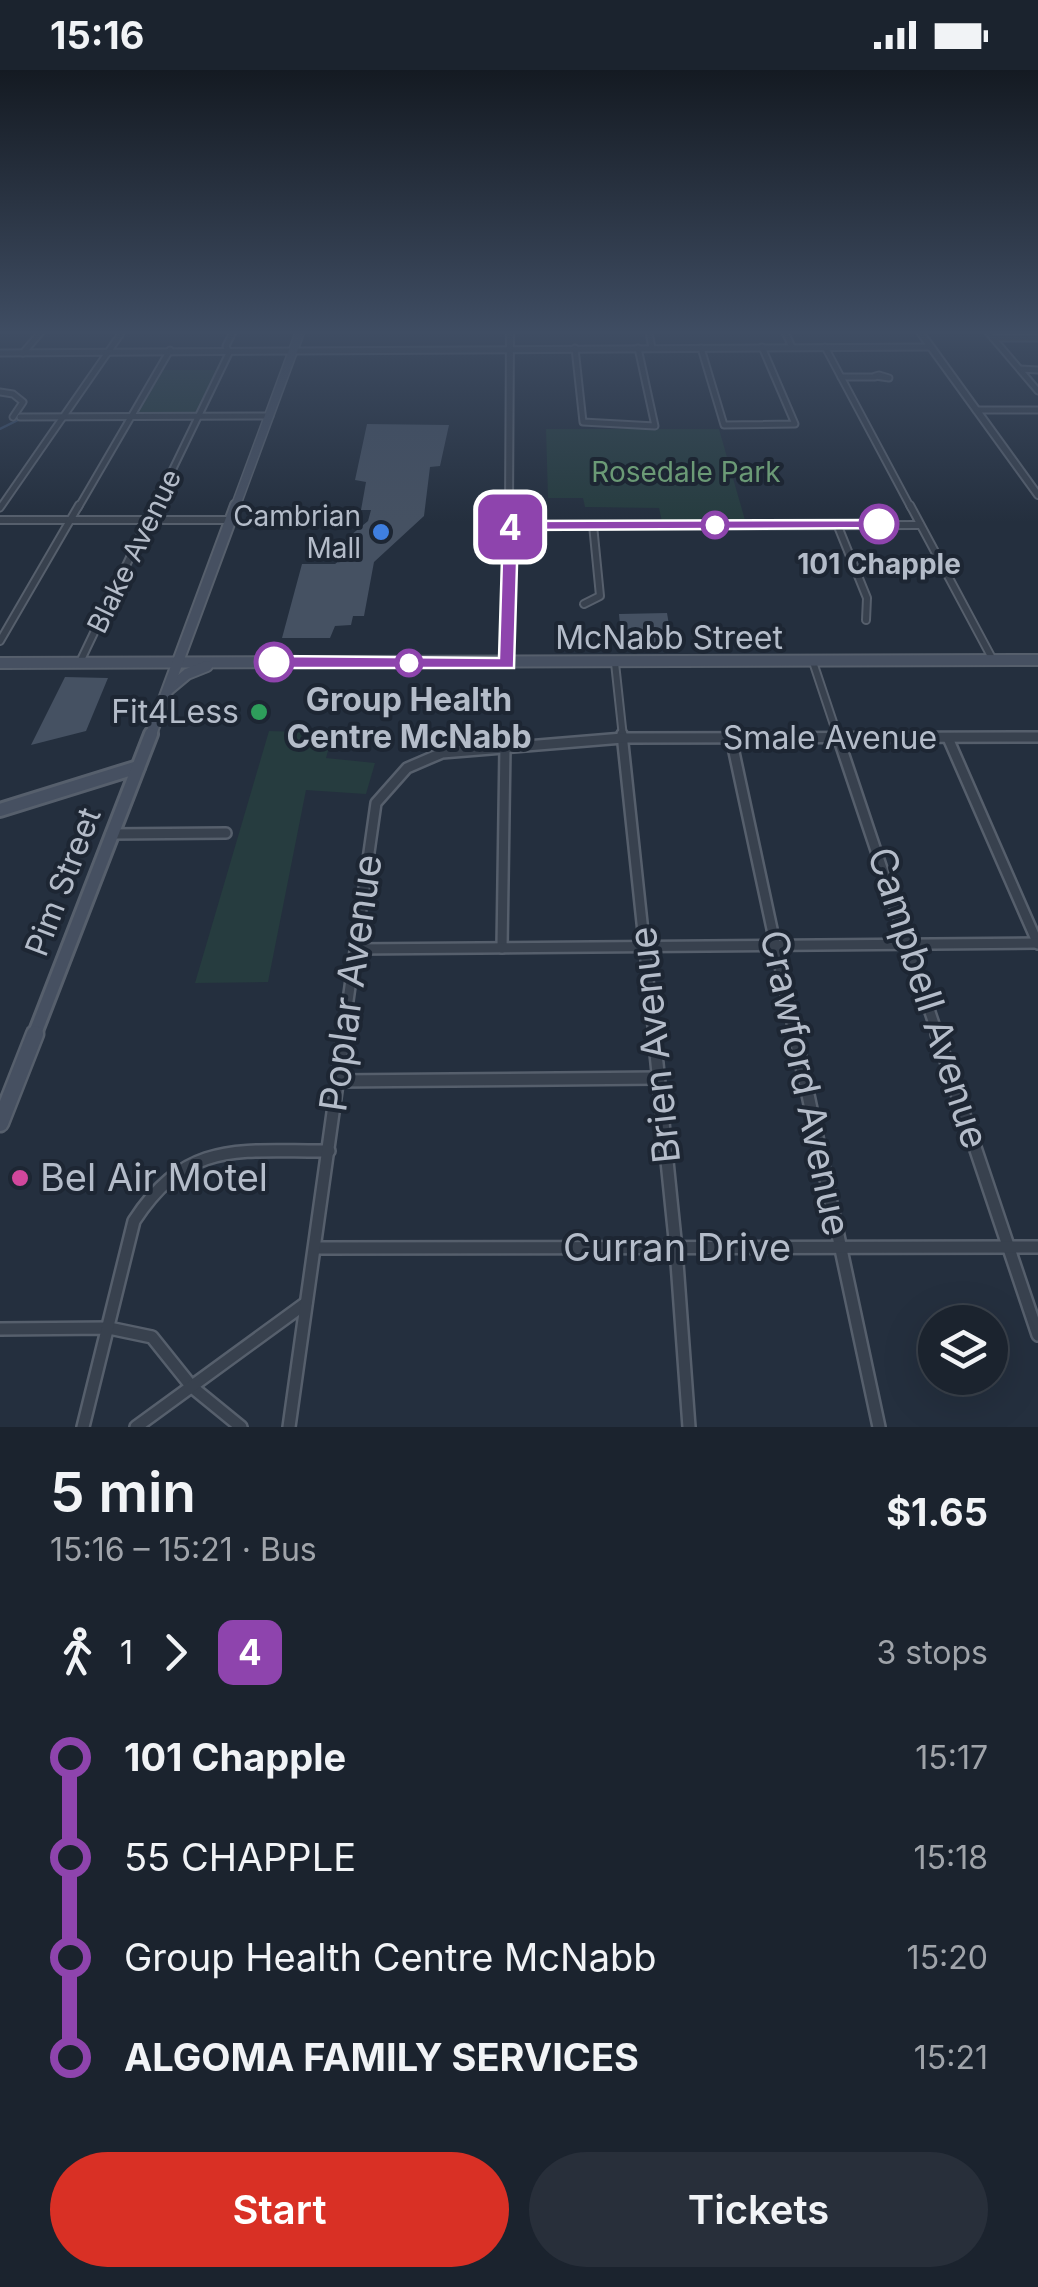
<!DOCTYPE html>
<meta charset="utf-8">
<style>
:root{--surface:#1b232e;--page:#282f3a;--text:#f1f3f6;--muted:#a0a4aa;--line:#39404a;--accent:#d93025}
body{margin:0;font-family:Inter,sans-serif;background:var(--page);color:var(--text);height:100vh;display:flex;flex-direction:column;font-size:38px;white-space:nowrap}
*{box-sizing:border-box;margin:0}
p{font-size:32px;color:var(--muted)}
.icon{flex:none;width:55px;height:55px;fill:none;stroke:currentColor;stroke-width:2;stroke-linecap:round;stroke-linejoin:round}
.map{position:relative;height:1357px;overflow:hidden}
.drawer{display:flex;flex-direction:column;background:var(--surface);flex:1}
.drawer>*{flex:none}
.badge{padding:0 20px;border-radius:15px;font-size:35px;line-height:65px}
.controls{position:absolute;left:918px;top:1235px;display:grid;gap:20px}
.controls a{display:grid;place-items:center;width:90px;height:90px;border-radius:50%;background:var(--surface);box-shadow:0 10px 40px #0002,0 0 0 2px var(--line);font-size:50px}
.map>.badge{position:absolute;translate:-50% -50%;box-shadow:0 0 0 5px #fff}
.legs{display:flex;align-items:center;gap:15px;height:110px;padding:0 50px;font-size:32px}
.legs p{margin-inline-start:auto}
.overview{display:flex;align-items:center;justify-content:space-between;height:170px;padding:0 50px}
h1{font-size:55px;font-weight:600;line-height:75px}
.action{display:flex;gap:20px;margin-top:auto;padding:20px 50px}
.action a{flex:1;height:115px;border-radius:60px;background:var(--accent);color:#fff;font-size:40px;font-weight:600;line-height:115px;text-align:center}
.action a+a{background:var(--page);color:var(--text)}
ul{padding:0 50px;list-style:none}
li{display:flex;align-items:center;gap:35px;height:100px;font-size:38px}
li i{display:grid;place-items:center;width:15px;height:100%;margin:0 12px;background:currentColor}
li i::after{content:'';width:25px;height:25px;margin:-12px;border:8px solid;border-radius:50%;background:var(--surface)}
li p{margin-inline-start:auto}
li:first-child i{background:linear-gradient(#0000 50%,currentColor 0)}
li:last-child i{background:linear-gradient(currentColor 50%,#0000 0)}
.status{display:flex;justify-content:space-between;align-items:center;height:70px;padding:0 50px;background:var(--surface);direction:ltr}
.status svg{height:28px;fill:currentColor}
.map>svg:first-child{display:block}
</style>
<div class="status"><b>15:16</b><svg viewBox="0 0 49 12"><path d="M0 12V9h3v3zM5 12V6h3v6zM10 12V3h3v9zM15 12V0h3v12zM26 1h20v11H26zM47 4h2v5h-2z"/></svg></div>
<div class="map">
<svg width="1038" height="1357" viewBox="0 0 1038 1357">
<rect width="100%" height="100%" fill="#242f3e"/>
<g fill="#263c3f">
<path d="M 162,300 L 217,300 L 197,344 L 137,344 Z"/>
<path d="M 546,359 L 719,359 L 745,450 L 662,452 L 659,438 L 585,437 L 583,428 L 548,428 Z"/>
<path d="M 269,661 L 333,663 L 326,688 L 375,693 L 366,724 L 306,720 L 268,912 L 195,913 Z"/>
</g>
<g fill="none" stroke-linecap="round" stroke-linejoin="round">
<path stroke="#394c67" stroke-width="2.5" d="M 0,359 L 18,350"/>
</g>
<g fill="#455162">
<path d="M 367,354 L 449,355 L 440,396 L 430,397 L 424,446 L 374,492 L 364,546 L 353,546 L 351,555 L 335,556 L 330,568 L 282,568 L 302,494 L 335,494 L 348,484 L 334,479 L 368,451 L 371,440 L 361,440 L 366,412 L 355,410 Z"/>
<path d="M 667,543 L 673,578 L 622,577 L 619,544 Z"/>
<path d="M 65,607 L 108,608 L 86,661 L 31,675 Z"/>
</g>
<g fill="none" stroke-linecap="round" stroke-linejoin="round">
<defs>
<g id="minor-far3">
<path d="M 649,262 L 652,278"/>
<path d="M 785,262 L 792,277"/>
<path d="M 988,262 L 1038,321"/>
<path d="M 993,268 L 1038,268"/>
<path d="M 825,277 L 911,438"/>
<path d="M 575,278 L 583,352 L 655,356 L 638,278"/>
<path d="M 701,278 L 724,355 L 795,354 L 762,277"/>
<path d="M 0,283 L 930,277"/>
<path d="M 23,283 L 41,262"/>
<path d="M 1020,299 L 1038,300"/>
<path d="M 879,305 L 889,308 L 875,306 Z"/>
<path d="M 841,307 L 875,307"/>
<path d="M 0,322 L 13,324 L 23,332 L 13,347"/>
<path d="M 976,340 L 1038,340"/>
<path d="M 52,347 L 20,347 L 270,346"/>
<path d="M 0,438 L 122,262"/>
<path d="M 78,438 L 170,280"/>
<path d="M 154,438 L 229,283 L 226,276 L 233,262"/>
</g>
<g id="minor-far2">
<path d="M 910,435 L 993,590"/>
<path d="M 0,450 L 231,450"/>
<path d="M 837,454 L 867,528 L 866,550"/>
<path d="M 510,456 L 920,455"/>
<path d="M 584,534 L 600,526 L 593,455"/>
<path d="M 0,571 L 79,435"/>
<path d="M 80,592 L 155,435"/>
<path d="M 813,592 L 838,667"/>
<path d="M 615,593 L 623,667"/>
</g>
<g id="minor-far1">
<path d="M 622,664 L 654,966"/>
<path d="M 837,664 L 938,966"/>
<path d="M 731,668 L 795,966"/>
<path d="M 948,668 L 1038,874"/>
<path d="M 111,764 L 226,763"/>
<path d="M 502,878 L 505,677"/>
<path d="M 355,879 L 1038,873"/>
<path d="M 343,966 L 376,733 L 407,698 L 442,683 L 623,668 L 1038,667"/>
</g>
<g id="minor">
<path d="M 654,964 L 676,1179 L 689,1357"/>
<path d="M 795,964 L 879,1357"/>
<path d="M 937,964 L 1038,1265"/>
<path d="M 338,1011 L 658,1008"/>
<path d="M 315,1178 L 1038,1177"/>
<path d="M 0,1259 L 109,1258 L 152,1267 L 192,1317 L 241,1357"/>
<path d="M 83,1357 L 134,1151 C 188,1068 241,1082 329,1081"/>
<path d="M 136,1357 L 306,1233"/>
<path d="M 289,1357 L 344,964"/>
</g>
<g id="tertiary-far1">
<path d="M 920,262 L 1038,425"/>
<path d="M 509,438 L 510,262"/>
</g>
<path id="tertiary" d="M 508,593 L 509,435"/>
<path id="secondary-far3" d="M 235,438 L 300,262"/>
<g id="secondary-far2">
<path d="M 0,593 L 1038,590"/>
<path d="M 169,619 L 187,604 L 207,596"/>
<path d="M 150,667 L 236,435"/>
</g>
<g id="secondary-far1">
<path d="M 0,740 L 138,697"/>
<path d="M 34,966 L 151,664"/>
</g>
<path id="secondary" d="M 0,1053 L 35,964"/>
</defs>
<use href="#minor-far3" stroke="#565f6c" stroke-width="9"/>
<use href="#minor-far2" stroke="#565f6c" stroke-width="10"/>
<use href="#minor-far1" stroke="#565f6c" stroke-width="14"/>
<use href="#minor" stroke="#565f6c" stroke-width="16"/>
<use href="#tertiary-far1" stroke="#565f6c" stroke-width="10"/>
<use href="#tertiary" stroke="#565f6c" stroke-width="12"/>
<use href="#secondary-far3" stroke="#565f6c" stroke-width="11"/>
<use href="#secondary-far2" stroke="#565f6c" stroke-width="14"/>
<use href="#secondary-far1" stroke="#565f6c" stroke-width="18"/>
<use href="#secondary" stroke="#565f6c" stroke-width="21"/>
<use href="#minor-far3" stroke="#38414e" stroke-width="5"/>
<use href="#minor-far2" stroke="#38414e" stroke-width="6"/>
<use href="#minor-far1" stroke="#38414e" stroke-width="9"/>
<use href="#minor" stroke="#38414e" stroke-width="11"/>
<use href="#tertiary-far1" stroke="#38414e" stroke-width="6"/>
<use href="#tertiary" stroke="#38414e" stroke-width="9"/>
<use href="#secondary-far3" stroke="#465061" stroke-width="8"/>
<use href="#secondary-far2" stroke="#465061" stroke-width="10"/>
<use href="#secondary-far1" stroke="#465061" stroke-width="12"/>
<use href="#secondary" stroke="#465061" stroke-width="16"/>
</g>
<linearGradient id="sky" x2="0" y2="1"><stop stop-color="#141a22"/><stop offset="0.58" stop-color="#3f4d63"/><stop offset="1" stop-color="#3f4d63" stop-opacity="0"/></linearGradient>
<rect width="1038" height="452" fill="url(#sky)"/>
<path fill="#8e44ad" stroke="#fff" stroke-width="2.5" d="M 879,450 L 884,451 L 884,458 L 518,460 L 514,598 L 274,598 L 265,592 L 274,586 L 499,588 L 503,456 L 510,451 Z"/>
<g fill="#fff" stroke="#8e44ad" stroke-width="5">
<circle cx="879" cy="454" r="18"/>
<circle cx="715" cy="455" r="12"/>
<circle cx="274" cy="592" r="18"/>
<circle cx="409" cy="593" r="12"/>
</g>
<circle fill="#3f7fe0" stroke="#1d2633" stroke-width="4" cx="381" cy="462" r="10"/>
<circle fill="#2e9e5b" stroke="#1d2633" stroke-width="4" cx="259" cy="642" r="10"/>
<circle fill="#d1479c" stroke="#1d2633" stroke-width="4" cx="20" cy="1108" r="10"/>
<g text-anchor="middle" stroke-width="8" stroke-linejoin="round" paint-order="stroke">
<g font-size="28" fill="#6b9a76" stroke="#1d2633">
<text x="686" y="412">Rosedale Park</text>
</g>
<g font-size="28" fill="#b4bcc9" stroke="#1d2633" text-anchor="end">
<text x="361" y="456">Cambrian<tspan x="361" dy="32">Mall</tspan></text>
</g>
<g font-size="28" fill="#b4bcc9" stroke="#1d2633">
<text transform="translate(134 481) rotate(-64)" y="10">Blake Avenue</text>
</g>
<g font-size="28" font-weight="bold" fill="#b4bcc9" stroke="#1d2633">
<text x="879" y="504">101 Chapple</text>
</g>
<g font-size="32" fill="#b4bcc9" stroke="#1d2633">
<text x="669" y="579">McNabb Street</text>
<text x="830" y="679">Smale Avenue</text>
<text transform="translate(63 812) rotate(-69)" y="11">Pim Street</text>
</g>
<g font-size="32" font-weight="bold" fill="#b4bcc9" stroke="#1d2633">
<text x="409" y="641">Group Health<tspan x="409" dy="37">Centre McNabb</tspan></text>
</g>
<g font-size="32" fill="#b4bcc9" stroke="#1d2633" text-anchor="end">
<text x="239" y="653">Fit4Less</text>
</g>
<g font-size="38" fill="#b4bcc9" stroke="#1d2633">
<text transform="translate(351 913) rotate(-82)" y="13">Poplar Avenue</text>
<text transform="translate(928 928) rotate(72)" y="13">Campbell Avenue</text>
<text transform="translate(655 975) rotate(-96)" y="13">Brien Avenue</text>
<text transform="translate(805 1013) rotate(78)" y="13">Crawford Avenue</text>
<text x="677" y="1191">Curran Drive</text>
</g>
<g font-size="38" fill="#b4bcc9" stroke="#1d2633" text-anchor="start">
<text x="40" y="1121">Bel Air Motel</text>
</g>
</g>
</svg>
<div class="controls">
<a><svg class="icon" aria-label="layers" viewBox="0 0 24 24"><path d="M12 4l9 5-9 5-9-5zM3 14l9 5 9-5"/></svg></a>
</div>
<b class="badge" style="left:510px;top:457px;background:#8e44ad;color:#fff">4</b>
</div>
<section class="drawer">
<div class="overview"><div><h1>5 min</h1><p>15:16 – 15:21 · Bus</p></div><b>$1.65</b></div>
<div class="legs"><svg class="icon" aria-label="walk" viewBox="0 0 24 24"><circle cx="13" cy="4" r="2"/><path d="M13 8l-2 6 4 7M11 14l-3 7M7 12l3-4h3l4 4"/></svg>1<svg class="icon" aria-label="forward" viewBox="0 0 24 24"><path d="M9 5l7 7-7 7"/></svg><b class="badge" style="background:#8e44ad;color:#fff">4</b><p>3 stops</p></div>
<ul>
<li><i style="color:#8e44ad"></i><b>101 Chapple</b><p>15:17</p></li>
<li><i style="color:#8e44ad"></i><span>55 CHAPPLE</span><p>15:18</p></li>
<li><i style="color:#8e44ad"></i><span>Group Health Centre McNabb</span><p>15:20</p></li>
<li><i style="color:#8e44ad"></i><b>ALGOMA FAMILY SERVICES</b><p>15:21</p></li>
</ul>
<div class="action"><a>Start</a><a>Tickets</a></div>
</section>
